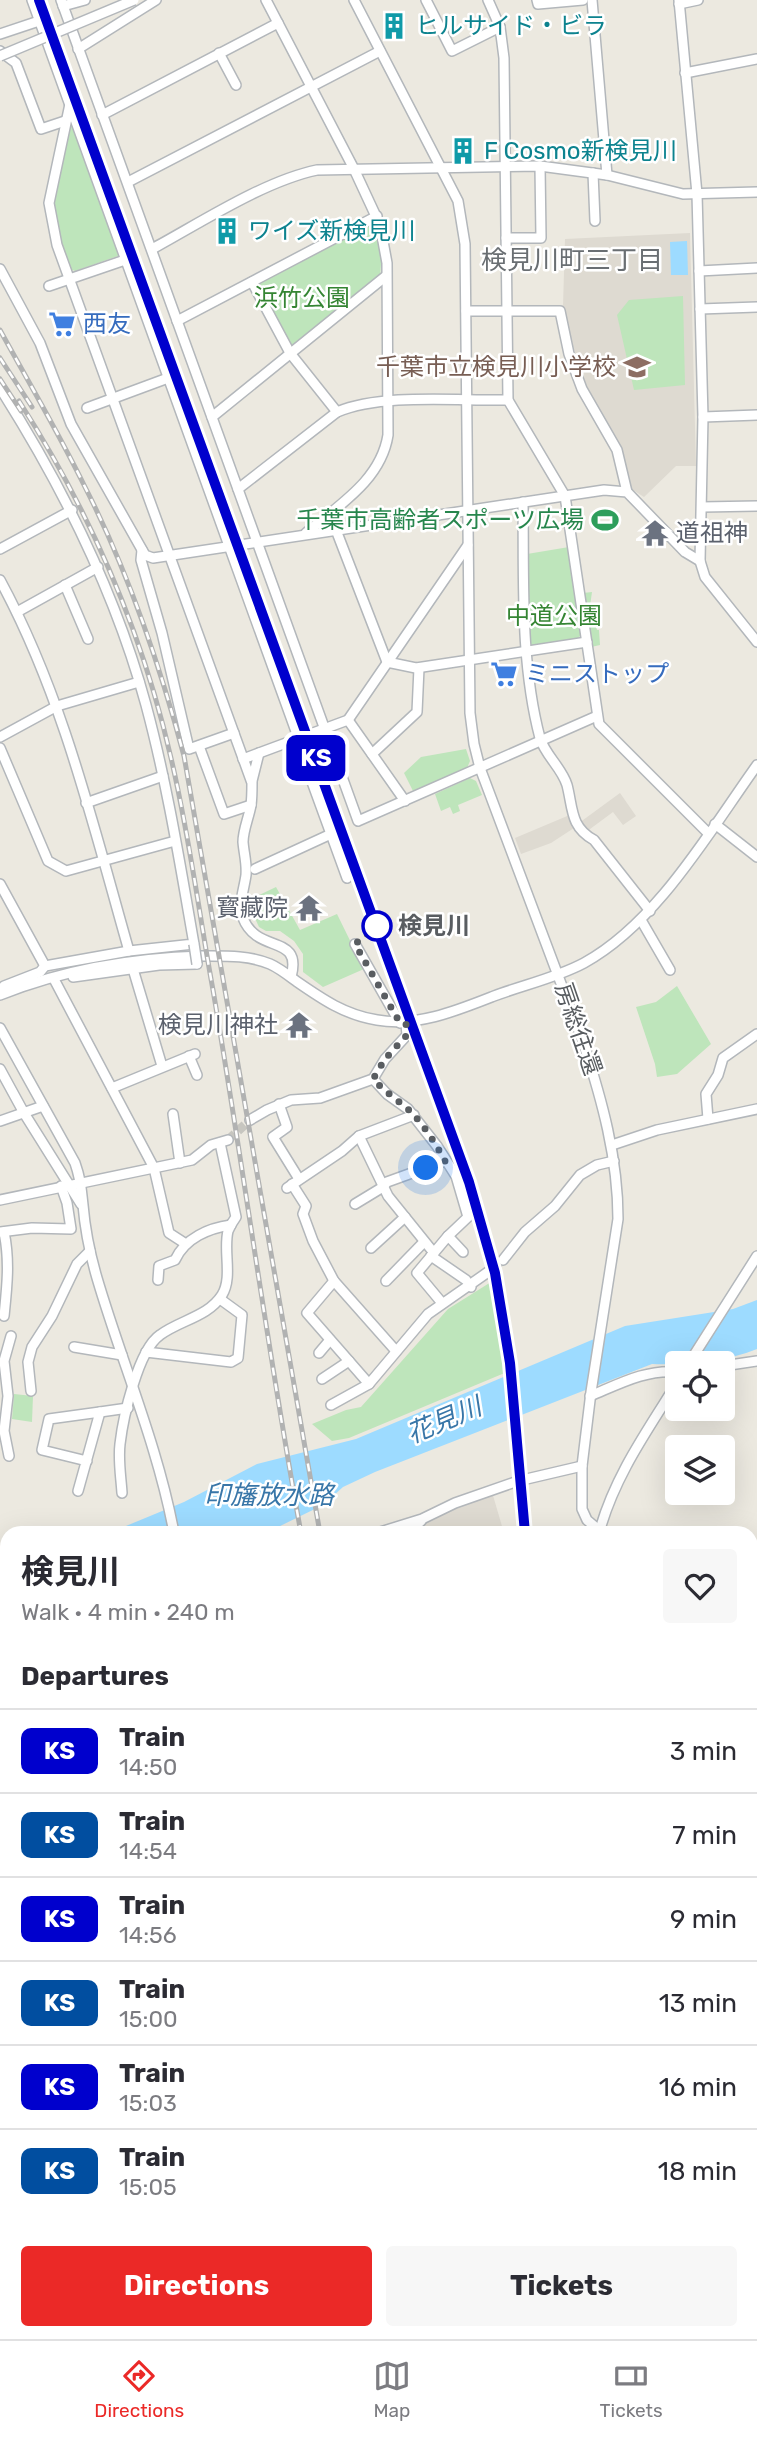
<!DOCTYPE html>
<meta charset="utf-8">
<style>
:root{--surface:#fff;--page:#f7f7f7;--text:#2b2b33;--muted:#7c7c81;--line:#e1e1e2;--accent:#eb2927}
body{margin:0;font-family:Rubik,"Noto Sans JP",sans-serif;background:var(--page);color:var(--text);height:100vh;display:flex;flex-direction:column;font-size:26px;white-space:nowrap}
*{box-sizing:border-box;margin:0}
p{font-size:23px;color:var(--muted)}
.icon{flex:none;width:38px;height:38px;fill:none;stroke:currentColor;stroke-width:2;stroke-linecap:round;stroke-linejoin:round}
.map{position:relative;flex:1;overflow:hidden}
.panel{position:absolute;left:0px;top:1526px;width:758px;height:814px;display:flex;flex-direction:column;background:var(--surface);border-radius:21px 21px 0 0;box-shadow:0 7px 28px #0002}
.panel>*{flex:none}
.badge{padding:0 14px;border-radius:10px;font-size:24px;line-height:46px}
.fabs{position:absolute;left:665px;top:1351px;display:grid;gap:14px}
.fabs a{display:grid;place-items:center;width:70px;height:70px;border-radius:7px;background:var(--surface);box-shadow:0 7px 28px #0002;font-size:35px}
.you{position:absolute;width:35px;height:35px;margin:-18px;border:5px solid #fff;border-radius:50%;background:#1a73e8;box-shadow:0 0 0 10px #1a73e833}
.map>.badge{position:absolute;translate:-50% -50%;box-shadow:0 0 0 4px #fff}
h2{padding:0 21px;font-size:26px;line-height:63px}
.round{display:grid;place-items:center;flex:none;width:74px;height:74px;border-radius:7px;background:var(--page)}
.summary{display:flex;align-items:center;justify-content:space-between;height:119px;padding:0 21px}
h1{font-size:33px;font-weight:700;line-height:52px}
.primary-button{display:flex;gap:14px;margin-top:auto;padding:14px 21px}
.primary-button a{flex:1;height:80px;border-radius:7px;background:var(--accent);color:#fff;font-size:28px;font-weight:700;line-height:80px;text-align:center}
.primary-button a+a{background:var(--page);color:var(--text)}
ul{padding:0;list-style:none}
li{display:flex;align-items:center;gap:21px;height:84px;padding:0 21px;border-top:2px solid var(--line)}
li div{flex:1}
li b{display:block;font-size:26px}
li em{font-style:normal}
li .badge{min-width:77px;font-weight:700;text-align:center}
.dock{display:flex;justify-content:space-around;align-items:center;height:98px;border-top:2px solid var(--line);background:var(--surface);font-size:19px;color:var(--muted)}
.dock a{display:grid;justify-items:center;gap:4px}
.dock .current{color:var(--accent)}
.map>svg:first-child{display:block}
</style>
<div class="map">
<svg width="757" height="2339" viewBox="0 0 757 2339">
<rect width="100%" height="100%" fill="#ece9e0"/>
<g fill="#dedad1">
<path d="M 690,233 L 696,466 L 676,466 L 644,497 L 633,490 L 630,484 L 621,449 L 586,388 L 573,346 L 563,306 L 565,239 Z"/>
<path d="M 620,793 L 636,816 L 623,825 L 613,812 L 586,832 L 579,823 Z"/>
<path d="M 572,814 L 577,826 L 551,843 L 521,854 L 515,838 Z"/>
<path d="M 492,1492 L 504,1533 L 412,1533 L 430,1518 Z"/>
</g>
<g fill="#bee5bb">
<path d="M 72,123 L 119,252 L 118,256 L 75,271 L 70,269 C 64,252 57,234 55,216 C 52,186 63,153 69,124 Z"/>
<path d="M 371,224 L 377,226 L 382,252 L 380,277 L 294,346 L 289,345 L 258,287 L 259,282 Z"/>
<path d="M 683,296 L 685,385 L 634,390 L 617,315 L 629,300 Z"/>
<path d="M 569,547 L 582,633 L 578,639 L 532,646 L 528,643 L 527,554 Z"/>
<path d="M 592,592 L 590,606 L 597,630 L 599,630 L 600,645 L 591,647 L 583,593 Z"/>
<path d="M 466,749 L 470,761 L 467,768 L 413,791 L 404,773 L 421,757 Z"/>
<path d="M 470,778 L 476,781 L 482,795 L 458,805 L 460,811 L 453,814 L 450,807 L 441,811 L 435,794 Z"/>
<path d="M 276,887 L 300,930 L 337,914 L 364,969 L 323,987 L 303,972 L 303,954 L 294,941 L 280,931 L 266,931 L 259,927 L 252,912 L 253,898 Z"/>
<path d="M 677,986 L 711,1044 L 677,1074 L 657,1077 L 655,1064 L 636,1007 L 656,1002 Z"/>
<path d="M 491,1282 L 507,1372 L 349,1438 L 332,1441 L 312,1424 L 346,1410 L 361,1407 L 448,1309 Z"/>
<path d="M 14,1394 L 33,1396 L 32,1422 L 12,1419 Z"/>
</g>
<g fill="#9ddbff">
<path d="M 687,241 L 688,275 L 671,275 L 670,242 Z"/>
<path d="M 757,1300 L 757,1349 C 725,1362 685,1365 652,1364 L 375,1472 L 343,1487 L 323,1505 L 274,1529 L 255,1533 L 109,1533 L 184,1502 L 257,1464 L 356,1439 L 625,1326 L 733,1309 Z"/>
<path d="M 7,1576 L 7,1637 L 0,1640 L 0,1579 Z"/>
</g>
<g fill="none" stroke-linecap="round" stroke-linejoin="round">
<g stroke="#c7c6c0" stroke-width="9" stroke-dasharray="9 4.5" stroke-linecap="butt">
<path d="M 228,1140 L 250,1120"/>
<path d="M 488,1272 L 503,1260"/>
</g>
<defs>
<g id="minor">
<path d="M 32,0 L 298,737"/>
<path d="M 61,0 L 358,821 L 597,716"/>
<path d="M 266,0 L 354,169 L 380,225 L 387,263 L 388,435 C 381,480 339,505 306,533"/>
<path d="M 354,0 L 458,201 L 465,244 L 470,713 L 474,744 L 480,768 L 583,1042 C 602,1100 618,1158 618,1219 L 591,1392 L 582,1466 L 582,1509 L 587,1520 L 600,1531"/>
<path d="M 426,0 L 452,51 L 500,27"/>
<path d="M 488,0 L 500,27 L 504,58 L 508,400 L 565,496 L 599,724 L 708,833"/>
<path d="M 537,0 L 538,4 L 583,0"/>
<path d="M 592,0 L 607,175"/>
<path d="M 679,0 L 697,194 L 703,417 L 700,561 L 705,577 L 757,642"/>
<path d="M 679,4 L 698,0"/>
<path d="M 63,6 L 85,0"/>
<path d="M 0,34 L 39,21"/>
<path d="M 78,49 L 156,0"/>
<path d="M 0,51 L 16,63 L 41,129 L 65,121"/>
<path d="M 219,53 L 236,85"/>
<path d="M 685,73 L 757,59"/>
<path d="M 70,104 L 49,203 L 57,245 L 252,783 C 252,790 252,798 251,805 C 249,817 243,830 243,842 C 244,854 247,863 246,875 C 244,890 238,903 243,918 C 257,955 303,933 291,977"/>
<path d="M 102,115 L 278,23"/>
<path d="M 593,173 L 595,221"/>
<path d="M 128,182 L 380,51"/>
<path d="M 506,238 L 541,238 L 540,166"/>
<path d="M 152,249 C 200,223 264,181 317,170 L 540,166 L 607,175 L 683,194 L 757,192"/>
<path d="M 0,269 L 40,343 L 71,424 L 145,555 L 153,558 L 604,490 L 627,492 L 685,552 L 700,561"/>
<path d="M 699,271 L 757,268"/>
<path d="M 252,282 L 290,353 L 337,412"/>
<path d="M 49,286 L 125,260"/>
<path d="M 700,309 L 757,307"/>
<path d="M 466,311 L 560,311 L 569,354 L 582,389 L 617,450 L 627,492"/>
<path d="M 177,321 L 377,216"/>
<path d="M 0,388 C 63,487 115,591 146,705 C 167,783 180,864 194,944 L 129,951 L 45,966 L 40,972 L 4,986 L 0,990"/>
<path d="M 87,408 L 168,378"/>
<path d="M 212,417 L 386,276"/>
<path d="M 703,417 L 757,415"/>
<path d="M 238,489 L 337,412 C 383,393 456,401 508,400"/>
<path d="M 523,502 C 524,581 520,662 540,738 C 545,755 562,768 567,785 C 573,808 570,827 594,840 L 650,911"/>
<path d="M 702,507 L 757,506"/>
<path d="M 336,530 L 387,662 L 416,668 L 587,642"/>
<path d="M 0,549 L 72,510"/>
<path d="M 142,550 L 141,560 L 162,633 L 189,749 L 234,733"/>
<path d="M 0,580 C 63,696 93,825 129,951"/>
<path d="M 65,585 L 88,639"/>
<path d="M 17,612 L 98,567"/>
<path d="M 348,720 L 405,801"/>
<path d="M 0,737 L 57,706 L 139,682"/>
<path d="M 296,738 L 347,878"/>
<path d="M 199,746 L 224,814 L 251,805"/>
<path d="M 0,748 L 48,861 L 66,871 L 175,841"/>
<path d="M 372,754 L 417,712 L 419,668"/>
<path d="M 243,759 L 348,720 L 468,545"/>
<path d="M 252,781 L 259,753"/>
<path d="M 86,803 L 163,776"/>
<path d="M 715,824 L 757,857"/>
<path d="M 255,869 L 331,834"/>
<path d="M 0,884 L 45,966"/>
<path d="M 641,920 L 670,970"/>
<path d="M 355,944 L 400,1023"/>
<path d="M 133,969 L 162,1066"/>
<path d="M 73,977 L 159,965 L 197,964"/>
<path d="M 55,981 L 154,1168 L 169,1233 L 186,1244"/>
<path d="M 0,995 C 65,969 132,958 202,956 C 224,956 249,955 270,964 C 279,968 288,975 296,981 C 322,999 345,1015 377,1020 C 417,1027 456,1011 494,996 C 523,985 556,978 584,963 C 657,923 709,832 757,765"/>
<path d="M 0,1028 L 75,1163 C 81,1180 81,1188 83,1205 C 85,1229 90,1254 97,1278 C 122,1363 158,1446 174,1533"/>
<path d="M 189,1056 L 197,1075"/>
<path d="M 0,1069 L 24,1113 L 81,1204"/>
<path d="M 373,1079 L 387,1094 L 408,1109 L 437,1146 L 456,1176 L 468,1217 L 448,1236 L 417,1273 L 442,1303"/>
<path d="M 112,1088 L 195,1054"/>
<path d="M 279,1104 L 287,1127 L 273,1137 L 299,1179"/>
<path d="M 173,1114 L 180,1163"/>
<path d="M 708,1119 L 706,1094 L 718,1075 L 723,1058 L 757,1034"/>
<path d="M 250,1120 L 267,1110 L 291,1100 L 320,1098 L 373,1079 L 385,1059 L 407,1035 L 406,1024"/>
<path d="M 0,1121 L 43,1106"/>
<path d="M 359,1136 L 388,1196 L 434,1253"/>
<path d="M 612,1145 L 657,1130 L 757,1109"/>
<path d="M 292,1184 L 306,1206 L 303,1214 L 313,1241 L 334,1281 L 396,1351"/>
<path d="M 287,1188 L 342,1151 L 359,1136 L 414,1115"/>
<path d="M 0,1200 L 192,1160 L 211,1145 L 228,1140"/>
<path d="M 355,1204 L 383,1187 L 387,1182 L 445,1161"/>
<path d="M 0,1232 L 32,1228 L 71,1229 L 67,1203 L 61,1186"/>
<path d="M 448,1236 L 463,1252"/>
<path d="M 371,1248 L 405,1217"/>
<path d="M 431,1256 L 466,1280 L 471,1287"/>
<path d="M 503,1260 L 525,1232 L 555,1206 L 580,1175 L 597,1165 L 614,1161"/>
<path d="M 158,1280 L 159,1266 L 175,1260 C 185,1238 209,1228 231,1225"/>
<path d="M 334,1281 L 307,1313 L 369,1384"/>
<path d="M 386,1281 L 424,1242"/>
<path d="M 4,1316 C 7,1287 10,1261 4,1232"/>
<path d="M 74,1347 L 122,1355"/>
<path d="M 146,1352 L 231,1362 L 238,1358 L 242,1315 L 220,1299"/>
<path d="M 319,1353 L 330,1340"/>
<path d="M 689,1363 L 757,1256"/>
<path d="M 723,1366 L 757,1361"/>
<path d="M 322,1379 L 349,1361"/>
<path d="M 31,1391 L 28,1362 L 32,1347 L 52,1316 L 77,1264 L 90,1251"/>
<path d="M 590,1396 C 619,1384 646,1369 677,1372"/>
<path d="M 331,1405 L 369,1384 L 428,1314 L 488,1272"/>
<path d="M 100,1412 L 128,1408"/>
<path d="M 9,1456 L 4,1431 L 8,1396 L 4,1361 L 11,1336"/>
<path d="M 78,1491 L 100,1412 L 49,1419 L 42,1450 L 87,1461"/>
<path d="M 122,1493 C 121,1477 118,1460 120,1444 C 123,1418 138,1350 160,1335 C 180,1320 208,1317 222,1295 C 233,1277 223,1251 228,1231 C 230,1226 233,1221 236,1217 L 220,1143"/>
<path d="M 377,1533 L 422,1519 L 455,1503 L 518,1481 L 582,1466"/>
<path d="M 408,1533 L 421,1521"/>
<path d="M 599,1533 C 614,1477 647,1431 677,1383"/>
<path d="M 751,1561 L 757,1561"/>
<path d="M 751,1664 L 757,1663"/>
<path d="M 751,1756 L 757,1755"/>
<path d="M 0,1783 L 7,1782"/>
<path d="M 0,1795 L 7,1792"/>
<path d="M 0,1848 L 7,1846"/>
<path d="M 0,1979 L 7,1976"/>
<path d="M 751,1994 L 757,1994"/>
<path d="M 0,2125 L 7,2126"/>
<path d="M 751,2159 L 757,2158"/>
<path d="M 0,2183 L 7,2184"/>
<path d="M 0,2226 L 7,2227"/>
<path d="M 0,2298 L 7,2298"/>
<path d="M 486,2333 L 489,2339"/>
<path d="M 632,2333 L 636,2339"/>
<path d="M 735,2333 L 738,2339"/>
<path d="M 79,2339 L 79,2333"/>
<path d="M 219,2339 L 222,2333"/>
<path d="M 252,2339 L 252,2333"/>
</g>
</defs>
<use href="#minor" stroke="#b3b7bb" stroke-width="12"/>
<use href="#minor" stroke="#fff" stroke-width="9"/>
<defs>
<g id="rail">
<path d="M 39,0 L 469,1182 L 495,1273 L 510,1363 L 525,1533"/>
<path d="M 0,330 C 28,381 58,432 84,485 C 128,571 159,662 184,756 L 320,1533"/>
<path d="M 0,358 L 32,407"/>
<path d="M 0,379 L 21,411"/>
<path d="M 19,401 C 89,510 142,631 171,758 C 189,834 199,913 213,990 C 244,1171 268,1353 301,1533"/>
<path d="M 290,2339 L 291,2333"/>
<path d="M 305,2339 L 305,2333"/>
<path d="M 336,2339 L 336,2333"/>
<path d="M 510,2339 L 513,2333"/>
</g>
</defs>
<use href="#rail" stroke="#b1b2b2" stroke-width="5"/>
<use href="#rail" stroke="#fff" stroke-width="2.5" stroke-dasharray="8" stroke-linecap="butt"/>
<defs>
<g id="minor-bridge">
<path d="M 0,56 L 134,0"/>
<path d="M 194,944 L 197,964"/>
</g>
</defs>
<use href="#minor-bridge" stroke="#b3b7bb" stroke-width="12" stroke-linecap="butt"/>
<use href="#minor-bridge" stroke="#fff" stroke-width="9"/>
</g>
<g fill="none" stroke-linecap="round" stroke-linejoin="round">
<defs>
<path id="line" d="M 39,0 L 469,1182 L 495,1273 L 510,1363 L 525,1533"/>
</defs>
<use href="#line" stroke="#fff" stroke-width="16"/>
<use href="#line" stroke="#0000cd" stroke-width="10"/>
<path stroke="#595d61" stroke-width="7" stroke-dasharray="0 12.6" d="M 377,926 L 355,944 L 400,1023 L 406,1024 L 407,1035 L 385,1059 L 373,1079 C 384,1091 398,1100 410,1111 C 424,1125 436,1144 445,1161 L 426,1168"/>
</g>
<defs>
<symbol id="building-bare" viewBox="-9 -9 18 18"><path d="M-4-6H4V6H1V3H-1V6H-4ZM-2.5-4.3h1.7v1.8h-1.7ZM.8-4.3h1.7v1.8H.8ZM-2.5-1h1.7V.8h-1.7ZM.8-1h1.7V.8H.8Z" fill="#0f9aa8" stroke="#fff" stroke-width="2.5" paint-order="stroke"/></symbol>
<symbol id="supermarket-bare" viewBox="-9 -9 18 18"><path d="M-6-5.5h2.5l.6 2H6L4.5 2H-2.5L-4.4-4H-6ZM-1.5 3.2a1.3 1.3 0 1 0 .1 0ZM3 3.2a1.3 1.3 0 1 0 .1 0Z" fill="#3f7fe0" stroke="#fff" stroke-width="2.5" paint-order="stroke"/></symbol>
<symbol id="school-bare" viewBox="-9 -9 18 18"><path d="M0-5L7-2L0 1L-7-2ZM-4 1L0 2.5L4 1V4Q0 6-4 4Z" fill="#8d6e63" stroke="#fff" stroke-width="2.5" paint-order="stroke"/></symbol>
<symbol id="stadium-bare" viewBox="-9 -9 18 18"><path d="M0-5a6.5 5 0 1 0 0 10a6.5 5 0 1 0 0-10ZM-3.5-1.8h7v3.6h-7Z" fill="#2e9e5b" stroke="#fff" stroke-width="2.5" paint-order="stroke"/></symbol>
<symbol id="temple-bare" viewBox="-9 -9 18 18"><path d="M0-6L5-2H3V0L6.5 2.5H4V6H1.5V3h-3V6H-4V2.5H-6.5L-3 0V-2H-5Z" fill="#6b7280" stroke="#fff" stroke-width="2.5" paint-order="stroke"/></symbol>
</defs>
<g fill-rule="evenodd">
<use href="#building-bare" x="375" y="7" width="38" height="38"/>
<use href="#building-bare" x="444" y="132" width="38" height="38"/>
<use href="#building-bare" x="208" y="212" width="38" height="38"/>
<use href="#supermarket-bare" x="43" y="305" width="38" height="38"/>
<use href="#school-bare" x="618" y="348" width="38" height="38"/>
<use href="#stadium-bare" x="586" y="501" width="38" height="38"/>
<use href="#temple-bare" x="636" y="514" width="38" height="38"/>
<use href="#supermarket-bare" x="485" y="655" width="38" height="38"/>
<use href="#temple-bare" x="290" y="889" width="38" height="38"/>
<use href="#temple-bare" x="280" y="1006" width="38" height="38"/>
</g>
<circle fill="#fff" stroke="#0000cd" stroke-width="3.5" cx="377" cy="926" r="14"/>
<g text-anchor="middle" stroke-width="5" stroke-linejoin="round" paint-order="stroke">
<g font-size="24" fill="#0d838f" stroke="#fff" text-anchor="start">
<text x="415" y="34">ヒルサイド・ビラ</text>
<text x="484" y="159">F Cosmo新検見川</text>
<text x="248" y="239">ワイズ新検見川</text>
</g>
<g font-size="24" fill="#358533" stroke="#fff">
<text x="302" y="306">浜竹公園</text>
<text x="554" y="624">中道公園</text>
</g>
<g font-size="24" fill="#366cbe" stroke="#fff" text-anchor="start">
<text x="83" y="332">西友</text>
<text x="525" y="682">ミニストップ</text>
</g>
<g font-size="24" fill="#785e54" stroke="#fff" text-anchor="end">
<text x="616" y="375">千葉市立検見川小学校</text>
</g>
<g font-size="24" fill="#27864d" stroke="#fff" text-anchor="end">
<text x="584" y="528">千葉市高齢者スポーツ広場</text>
</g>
<g font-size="24" fill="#5b616d" stroke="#fff" text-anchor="end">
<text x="676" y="541" text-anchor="start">道祖神</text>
<text x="288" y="916">寳藏院</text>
<text x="278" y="1033">検見川神社</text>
</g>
<g font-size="24" font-weight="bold" fill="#595d61" stroke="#fff" text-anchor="start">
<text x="398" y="934">検見川</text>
</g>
<g font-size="24" fill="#595d61" stroke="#fff">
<text transform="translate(578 1029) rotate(71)" y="8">房総往還</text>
</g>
<g font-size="26" fill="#6a6f73" stroke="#fff">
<text x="572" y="269">検見川町三丁目</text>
</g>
<g font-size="26" font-style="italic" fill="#3876a8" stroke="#fff">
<text transform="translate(444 1420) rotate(-23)" y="9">花見川</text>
<text x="269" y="1504">印旛放水路</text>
</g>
</g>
</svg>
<div class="fabs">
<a><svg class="icon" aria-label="locate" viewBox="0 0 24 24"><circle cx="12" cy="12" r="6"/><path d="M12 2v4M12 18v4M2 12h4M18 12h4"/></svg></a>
<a><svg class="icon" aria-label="layers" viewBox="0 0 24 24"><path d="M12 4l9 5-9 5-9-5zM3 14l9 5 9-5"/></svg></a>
</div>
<div class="you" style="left:426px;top:1168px"></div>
<b class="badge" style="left:316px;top:758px;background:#0000cd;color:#fff">KS</b>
<section class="panel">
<div class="summary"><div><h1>検見川</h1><p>Walk · 4 min · 240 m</p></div><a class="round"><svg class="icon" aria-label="heart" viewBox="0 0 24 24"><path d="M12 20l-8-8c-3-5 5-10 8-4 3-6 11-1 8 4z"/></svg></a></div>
<h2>Departures</h2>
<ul>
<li><span class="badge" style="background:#0000cd;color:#fff">KS</span><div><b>Train</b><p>14:50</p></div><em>3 min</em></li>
<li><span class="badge" style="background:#014ea0;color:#fff">KS</span><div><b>Train</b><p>14:54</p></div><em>7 min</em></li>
<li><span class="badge" style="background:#0000cd;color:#fff">KS</span><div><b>Train</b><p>14:56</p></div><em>9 min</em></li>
<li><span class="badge" style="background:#014ea0;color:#fff">KS</span><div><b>Train</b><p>15:00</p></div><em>13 min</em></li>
<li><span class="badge" style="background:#0000cd;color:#fff">KS</span><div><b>Train</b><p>15:03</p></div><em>16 min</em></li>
<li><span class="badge" style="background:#014ea0;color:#fff">KS</span><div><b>Train</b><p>15:05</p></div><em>18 min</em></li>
</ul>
<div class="primary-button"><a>Directions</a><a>Tickets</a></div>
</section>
</div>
<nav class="dock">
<a class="current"><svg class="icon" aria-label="directions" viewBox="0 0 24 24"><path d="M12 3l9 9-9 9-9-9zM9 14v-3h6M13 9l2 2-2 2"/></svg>Directions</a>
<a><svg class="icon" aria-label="map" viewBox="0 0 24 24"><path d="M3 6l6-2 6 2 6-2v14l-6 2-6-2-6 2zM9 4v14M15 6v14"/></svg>Map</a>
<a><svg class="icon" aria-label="tickets" viewBox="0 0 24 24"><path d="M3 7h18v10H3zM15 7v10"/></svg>Tickets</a>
</nav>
